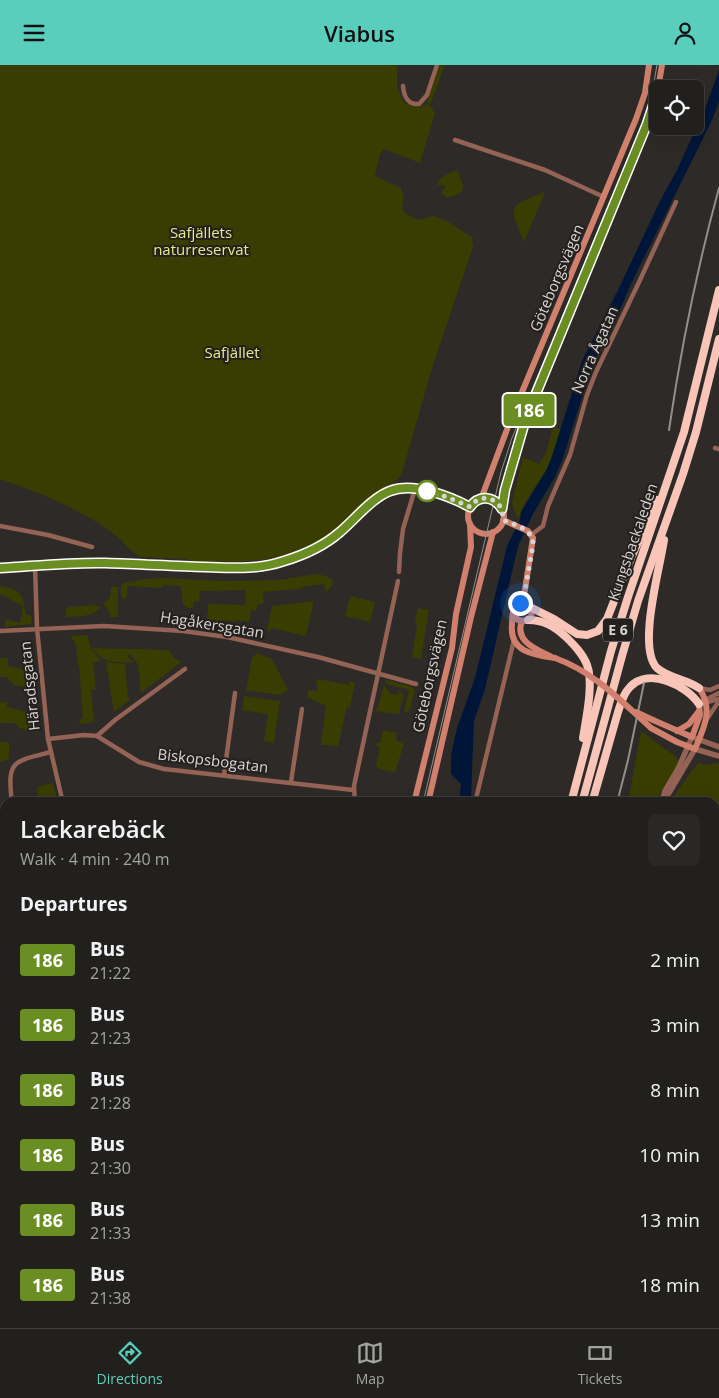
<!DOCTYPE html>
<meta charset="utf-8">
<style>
:root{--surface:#22201d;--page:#2a2826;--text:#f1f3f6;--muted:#a2a3a4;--line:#3f3e3b;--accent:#5acebd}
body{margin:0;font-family:"Open Sans",sans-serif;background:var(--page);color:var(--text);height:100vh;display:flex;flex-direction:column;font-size:19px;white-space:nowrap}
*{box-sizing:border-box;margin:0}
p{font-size:16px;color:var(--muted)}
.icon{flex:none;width:28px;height:28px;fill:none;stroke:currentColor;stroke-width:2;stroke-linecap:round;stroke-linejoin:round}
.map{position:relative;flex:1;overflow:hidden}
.details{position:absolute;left:0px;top:732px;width:720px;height:531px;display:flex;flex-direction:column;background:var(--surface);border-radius:15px 15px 0 0;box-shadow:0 5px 20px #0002,0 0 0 1px var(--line)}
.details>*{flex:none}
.badge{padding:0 10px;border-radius:4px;font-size:18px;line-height:32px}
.controls{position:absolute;left:649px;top:15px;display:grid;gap:10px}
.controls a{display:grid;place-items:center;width:55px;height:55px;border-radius:8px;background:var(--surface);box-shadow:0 5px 20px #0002,0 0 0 1px var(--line);font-size:25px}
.you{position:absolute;width:25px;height:25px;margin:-12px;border:4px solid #fff;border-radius:50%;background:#1a73e8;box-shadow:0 0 0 8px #1a73e833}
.map>.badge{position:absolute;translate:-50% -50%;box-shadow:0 0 0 2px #fff}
h2{padding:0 20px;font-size:19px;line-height:45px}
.round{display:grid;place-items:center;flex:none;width:52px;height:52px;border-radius:8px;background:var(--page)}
.head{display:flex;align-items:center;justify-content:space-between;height:85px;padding:0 20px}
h1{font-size:24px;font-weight:600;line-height:38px}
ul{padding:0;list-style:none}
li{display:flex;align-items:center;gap:15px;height:65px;padding:0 20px}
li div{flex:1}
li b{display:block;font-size:19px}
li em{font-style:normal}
li .badge{min-width:55px;font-weight:700;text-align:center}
header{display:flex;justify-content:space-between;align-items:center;height:65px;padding:0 20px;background:var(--accent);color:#111;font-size:22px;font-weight:600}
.tabs{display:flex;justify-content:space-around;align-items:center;height:70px;border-top:1px solid var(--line);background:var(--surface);font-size:14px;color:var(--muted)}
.tabs a{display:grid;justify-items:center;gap:2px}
.tabs .current{color:var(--accent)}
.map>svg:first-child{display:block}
</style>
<header><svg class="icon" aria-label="menu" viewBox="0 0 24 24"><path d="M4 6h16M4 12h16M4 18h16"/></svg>Viabus<svg class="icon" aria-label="person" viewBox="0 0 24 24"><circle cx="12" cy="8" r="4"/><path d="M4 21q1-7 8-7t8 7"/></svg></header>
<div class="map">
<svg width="719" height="1263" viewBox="0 0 719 1263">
<rect width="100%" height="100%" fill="#2d2a27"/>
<g fill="#3a3d02">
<path d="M 0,0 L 397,0 L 397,22 L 404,38 L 420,41 L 428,39 L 435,48 L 420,98 L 384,84 L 380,89 L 375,111 L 401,123 L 401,127 L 404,129 L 402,144 L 407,150 L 418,155 L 434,151 L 445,155 L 473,173 L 472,178 L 474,179 L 433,300 L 402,408 C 396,419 378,429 368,437 C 356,447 345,458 333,467 C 287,499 244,498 190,496 L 186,494 L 141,492 C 128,486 120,472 109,465 C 75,442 38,427 0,414 Z"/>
<path d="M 440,0 L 445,0 L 430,40 L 427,37 Z"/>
<path d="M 457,105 L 463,120 L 462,126 C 455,132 448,135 441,128 L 445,122 L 443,120 L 437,120 C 441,110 449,109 457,105 Z"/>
<path d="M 545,127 L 524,177 C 508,140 507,142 545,127 Z"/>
<path d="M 553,362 L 561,364 C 557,378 553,392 546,405 C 537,420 523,436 519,453 L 516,451 L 512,438 L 523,392 L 539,399 L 546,388 Z"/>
<path d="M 316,509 L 326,511 L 332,515 C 333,521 331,524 326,527 L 324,519 L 301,522 L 301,524 L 263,527 L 264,537 L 262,539 L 258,539 L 256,546 L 251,545 L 249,557 L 237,555 L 237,557 L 219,555 L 219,557 L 213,556 L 212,561 L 207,560 L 208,539 L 245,540 L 246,525 L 200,526 L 199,537 L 194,536 L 193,543 L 188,543 L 183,539 L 181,521 L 163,520 L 162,523 L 128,521 L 126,534 L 123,534 C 120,530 120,521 123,518 L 145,514 L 161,513 L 222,516 L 278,515 Z"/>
<path d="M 0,521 C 21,525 23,528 26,549 L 32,551 L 31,559 L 5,562 L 5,554 L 20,558 L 23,541 L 0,529 Z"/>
<path d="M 111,522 L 118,522 L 118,552 L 111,552 L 109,546 L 103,539 L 110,533 Z"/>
<path d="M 350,531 L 375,537 L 370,557 L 345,551 Z"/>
<path d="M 314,536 L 306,571 L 271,563 L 270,567 L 267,565 L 272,541 Z"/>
<path d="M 93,540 L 101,542 C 91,553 79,551 66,552 L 66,544 L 69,542 Z"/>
<path d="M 418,543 L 429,545 L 421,594 L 412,592 L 417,560 L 415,554 Z"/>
<path d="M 88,570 C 89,582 91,586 100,594 L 100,596 L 93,598 L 96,624 L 91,625 L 94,657 L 80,659 L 79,654 L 83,654 L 79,601 L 78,600 L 76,579 L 70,571 Z"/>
<path d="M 92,583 L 169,585 L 174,593 L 181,597 L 141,628 L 138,599 L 130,589 L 127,591 L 134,598 C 118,597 102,599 92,583 Z"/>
<path d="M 257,588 L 272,594 L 288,625 L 280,630 L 246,625 L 252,592 Z"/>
<path d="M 0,593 L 8,593 L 8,601 L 32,606 L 34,623 L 14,620 L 7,612 L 0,612 Z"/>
<path d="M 106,597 L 125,599 L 128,632 L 130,635 L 114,647 Z"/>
<path d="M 318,614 L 349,620 L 350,616 L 355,618 L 350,642 L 347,642 L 338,681 L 321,680 L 326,641 L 307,632 L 308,626 L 318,625 L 316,616 Z"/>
<path d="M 386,615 L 411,621 L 415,625 L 410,644 L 407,647 L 404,647 L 409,625 L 387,619 L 385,617 Z"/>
<path d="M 384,620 L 391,629 L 397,630 L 399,625 L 404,631 L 400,642 L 400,649 L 375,646 L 378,642 Z"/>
<path d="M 244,631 L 280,636 L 274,678 L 264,676 L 268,649 L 242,645 Z"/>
<path d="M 0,637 L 7,637 L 7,642 L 35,649 L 37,667 L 19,663 L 15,658 L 0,658 Z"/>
<path d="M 383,665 L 397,668 L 396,675 L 404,679 L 395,707 L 379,704 L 376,700 L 380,682 L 376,681 L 376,678 L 380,678 Z"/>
<path d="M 641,666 L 676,692 L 679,696 L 676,704 L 655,737 L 628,738 Z"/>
<path d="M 0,677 L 9,677 L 9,694 L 0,697 Z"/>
<path d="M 699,698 L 706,700 L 719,698 L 719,878 L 715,878 L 715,738 L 670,737 L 693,704 Z"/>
<path d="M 53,718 L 58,737 L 38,737 L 37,724 L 39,721 Z"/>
<path d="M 719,1081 L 719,1111 L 716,1116 L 719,1123 L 719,1157 L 715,1150 L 715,1082 Z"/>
</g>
<path fill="#001639" d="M 719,5 L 719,37 L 712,55 L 631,219 L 616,254 L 593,297 L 563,393 L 555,412 L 533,449 L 518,481 L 485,624 L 474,656 L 471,732 L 469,737 L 459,737 L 461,719 L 451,709 L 451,690 L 457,663 L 475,613 L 507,481 L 520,455 L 521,447 L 547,404 L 552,391 L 582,296 L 619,223 L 660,136 L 677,105 L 705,44 Z"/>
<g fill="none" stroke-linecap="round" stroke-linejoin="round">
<path stroke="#956256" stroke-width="3" d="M 165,1263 L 166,1259"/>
<g stroke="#956256" stroke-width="4.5">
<path d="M 403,21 C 404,31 407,40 419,39 L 427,30 L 437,0"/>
<path d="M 455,75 L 545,105 L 604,132"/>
<path d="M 715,383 L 719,384"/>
<path d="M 0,461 L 48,470 L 92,482"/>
<path d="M 531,470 L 543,461 L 548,441 L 570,390 L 587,330 L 596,307 L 640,215 L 676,137"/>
<path d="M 35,501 L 37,563 L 48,674 L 63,738"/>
<path d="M 399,507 L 400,488 L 403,464 L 415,424"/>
<path d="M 0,566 L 104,561 L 183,566 L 227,572 L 318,592 L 416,619"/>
<path d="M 699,623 L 710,625 L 719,621"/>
<path d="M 703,636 L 719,628"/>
<path d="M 704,638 L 719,634"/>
<path d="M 707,654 L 719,636"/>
<path d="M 97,671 L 115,655 L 185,604"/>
<path d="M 48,674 L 84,670 L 97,671 L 139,697 L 164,704 L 353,725"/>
<path d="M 224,710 L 235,628"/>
<path d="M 291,717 L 302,644"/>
<path d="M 12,738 C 7,695 12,697 51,687"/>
<path d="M 355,738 L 354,721 L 398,516"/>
<path d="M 475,738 L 514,575"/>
<path d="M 0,795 L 5,784"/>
<path d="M 0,907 L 5,907"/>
<path d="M 0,978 L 5,1002"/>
<path d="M 0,1010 L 5,1009"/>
<path d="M 715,1209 L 719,1213"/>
<path d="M 286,1259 L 317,1262"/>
<path d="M 612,1259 L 613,1263"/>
<path d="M 683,1259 L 684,1263"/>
<path d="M 51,1263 L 54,1259"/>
<path d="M 562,1263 L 565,1259"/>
</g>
<g stroke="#956256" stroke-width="5.5">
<path d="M 663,733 L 665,726 L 678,704 L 692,672 L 719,682"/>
<path d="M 661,738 L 669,728 L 695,684 L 719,691"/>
<path d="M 508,1263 L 509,1259"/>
</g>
<g stroke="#d0806d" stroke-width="6">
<path d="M 658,24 L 662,0"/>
<circle cx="486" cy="451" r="18"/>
<path d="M 481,434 L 512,351 L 636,54 L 645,28 L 649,0"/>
<path d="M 502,444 L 505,425 L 526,353 L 647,59 L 658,26"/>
<path d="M 503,455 L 528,466 L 533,473 L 523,537"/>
<path d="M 0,503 L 104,498 L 243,503 C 272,501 302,494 326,477 C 348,463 364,441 386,428 C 408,415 449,431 470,442"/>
<path d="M 514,549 L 518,555 L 526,556 L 531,551 C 534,542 524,531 516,540 C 512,544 512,554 512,559 C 509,587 534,590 555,593"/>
<path d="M 522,556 C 514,576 536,584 550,591"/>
<path d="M 653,655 L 692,672 L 700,650 L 699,639"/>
<path d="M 651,663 L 677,677 L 695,684 C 704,663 714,644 699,623"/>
<path d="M 677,666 L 689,659 L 699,646"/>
<path d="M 414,738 L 452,583 L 456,549 L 471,482 L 470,459"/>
<path d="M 428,738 L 471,552 L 493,467"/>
<path d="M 350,1259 L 351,1263"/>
<path d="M 317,1263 L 317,1259"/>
</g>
<g stroke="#f8c5b8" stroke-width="8">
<path d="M 664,475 C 660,503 637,583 657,603 C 668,613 686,614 699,623"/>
<path d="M 532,543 L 554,554 L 577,569 L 587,570 L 598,566 L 607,554 L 631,493 L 657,435"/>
<path d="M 528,555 C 544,555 554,561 566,572 C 574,580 583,589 587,600 C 594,618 586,654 583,673"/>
<path d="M 571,738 L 611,586 L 628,532 L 684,367 L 719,225"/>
<path d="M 582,738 L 622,591 L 638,536 L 683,409 L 696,367 L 719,274"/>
<path d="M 592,738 L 618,647 C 621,638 623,629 630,622 C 649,602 686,620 699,639"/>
<path d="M 400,1263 L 401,1259"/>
<path d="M 412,1263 L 413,1259"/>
</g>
<g stroke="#918f8c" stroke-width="1">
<path d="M 423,738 L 501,407 L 512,373 L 639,67 L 652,28 L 657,0"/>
<path d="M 332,1263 L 332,1259"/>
</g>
<g stroke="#918f8c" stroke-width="2">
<path d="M 669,365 C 681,283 697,203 719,123"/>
<path d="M 617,738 L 628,695 L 644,618"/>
<path d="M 715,917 L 719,910"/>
<path d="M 715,1161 L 719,1168"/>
<path d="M 433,1263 L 434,1259"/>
</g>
<g stroke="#d0806d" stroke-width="6">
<path d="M 555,593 C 594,607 621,636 651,663"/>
<path d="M 636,647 L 653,655"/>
</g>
</g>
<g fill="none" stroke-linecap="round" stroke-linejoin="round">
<defs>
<path id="line" d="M 0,503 C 35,501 71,497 106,498 C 139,499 172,501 205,502 C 232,503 258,505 284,496 C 304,490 324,481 340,467 C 354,455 373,432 390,426 C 414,417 449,431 470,442 C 479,429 494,431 502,444 L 505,425 L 526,353 L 647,59 L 658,26"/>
</defs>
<use href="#line" stroke="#fff" stroke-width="11"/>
<use href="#line" stroke="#6b8e23" stroke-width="8"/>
<path stroke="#d7d5d3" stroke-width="5" stroke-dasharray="0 9" d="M 427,426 L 447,432 L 470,442 C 479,429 494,431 502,444 L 503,455 C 515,460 534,464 533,480 L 523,537 L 520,538"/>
</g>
<circle fill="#fff" stroke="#6b8e23" stroke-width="2.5" cx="427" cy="426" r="10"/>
<g text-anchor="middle" stroke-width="4" stroke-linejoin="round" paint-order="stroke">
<rect fill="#24201e" stroke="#a19f9d" stroke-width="1" x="603" y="553.5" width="30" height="23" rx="4"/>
<g font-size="14" font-weight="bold" fill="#d7d5d3">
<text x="618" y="570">E 6</text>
</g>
<g font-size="15" fill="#e2eb87" stroke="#24201e">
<text x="201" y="173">Safjällets<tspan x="201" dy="17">naturreservat</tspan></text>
<text x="232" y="293">Safjället</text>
</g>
<g font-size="15" fill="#d7d5d3" stroke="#24201e">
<text transform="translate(557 213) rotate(-67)" y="5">Göteborgsvägen</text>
<text transform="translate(595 285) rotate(-66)" y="5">Norra Ågatan</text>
<text transform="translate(633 477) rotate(-71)" y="5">Kungsbackaleden</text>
<text transform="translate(212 560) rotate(9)" y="5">Hagåkersgatan</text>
<text transform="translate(430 611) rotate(-78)" y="5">Göteborgsvägen</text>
<text transform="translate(30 621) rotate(-96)" y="5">Häradsgatan</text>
<text transform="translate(213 696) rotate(7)" y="5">Biskopsbogatan</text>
</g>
</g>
</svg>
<div class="controls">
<a><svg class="icon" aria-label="locate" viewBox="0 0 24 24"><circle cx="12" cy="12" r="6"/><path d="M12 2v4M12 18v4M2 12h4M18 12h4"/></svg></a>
</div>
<div class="you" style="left:520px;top:538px"></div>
<b class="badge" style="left:529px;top:345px;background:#6b8e23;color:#fff">186</b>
<section class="details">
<div class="head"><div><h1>Lackarebäck</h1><p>Walk · 4 min · 240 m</p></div><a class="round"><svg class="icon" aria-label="heart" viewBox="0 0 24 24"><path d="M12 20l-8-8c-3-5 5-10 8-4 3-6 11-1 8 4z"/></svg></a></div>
<h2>Departures</h2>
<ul>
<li><span class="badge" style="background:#6b8e23;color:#fff">186</span><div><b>Bus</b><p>21:22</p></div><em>2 min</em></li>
<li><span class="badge" style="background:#6b8e23;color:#fff">186</span><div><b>Bus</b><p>21:23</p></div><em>3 min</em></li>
<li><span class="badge" style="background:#6b8e23;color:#fff">186</span><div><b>Bus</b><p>21:28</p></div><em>8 min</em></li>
<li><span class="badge" style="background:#6b8e23;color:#fff">186</span><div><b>Bus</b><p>21:30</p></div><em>10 min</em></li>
<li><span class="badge" style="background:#6b8e23;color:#fff">186</span><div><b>Bus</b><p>21:33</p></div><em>13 min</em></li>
<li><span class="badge" style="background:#6b8e23;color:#fff">186</span><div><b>Bus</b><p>21:38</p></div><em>18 min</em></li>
</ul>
</section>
</div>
<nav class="tabs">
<a class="current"><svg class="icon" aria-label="directions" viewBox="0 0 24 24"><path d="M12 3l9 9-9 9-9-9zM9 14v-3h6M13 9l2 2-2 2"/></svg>Directions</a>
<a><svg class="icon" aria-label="map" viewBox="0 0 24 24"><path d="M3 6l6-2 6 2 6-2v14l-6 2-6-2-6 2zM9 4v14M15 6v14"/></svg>Map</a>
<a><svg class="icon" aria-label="tickets" viewBox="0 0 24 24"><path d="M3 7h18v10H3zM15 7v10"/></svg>Tickets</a>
</nav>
